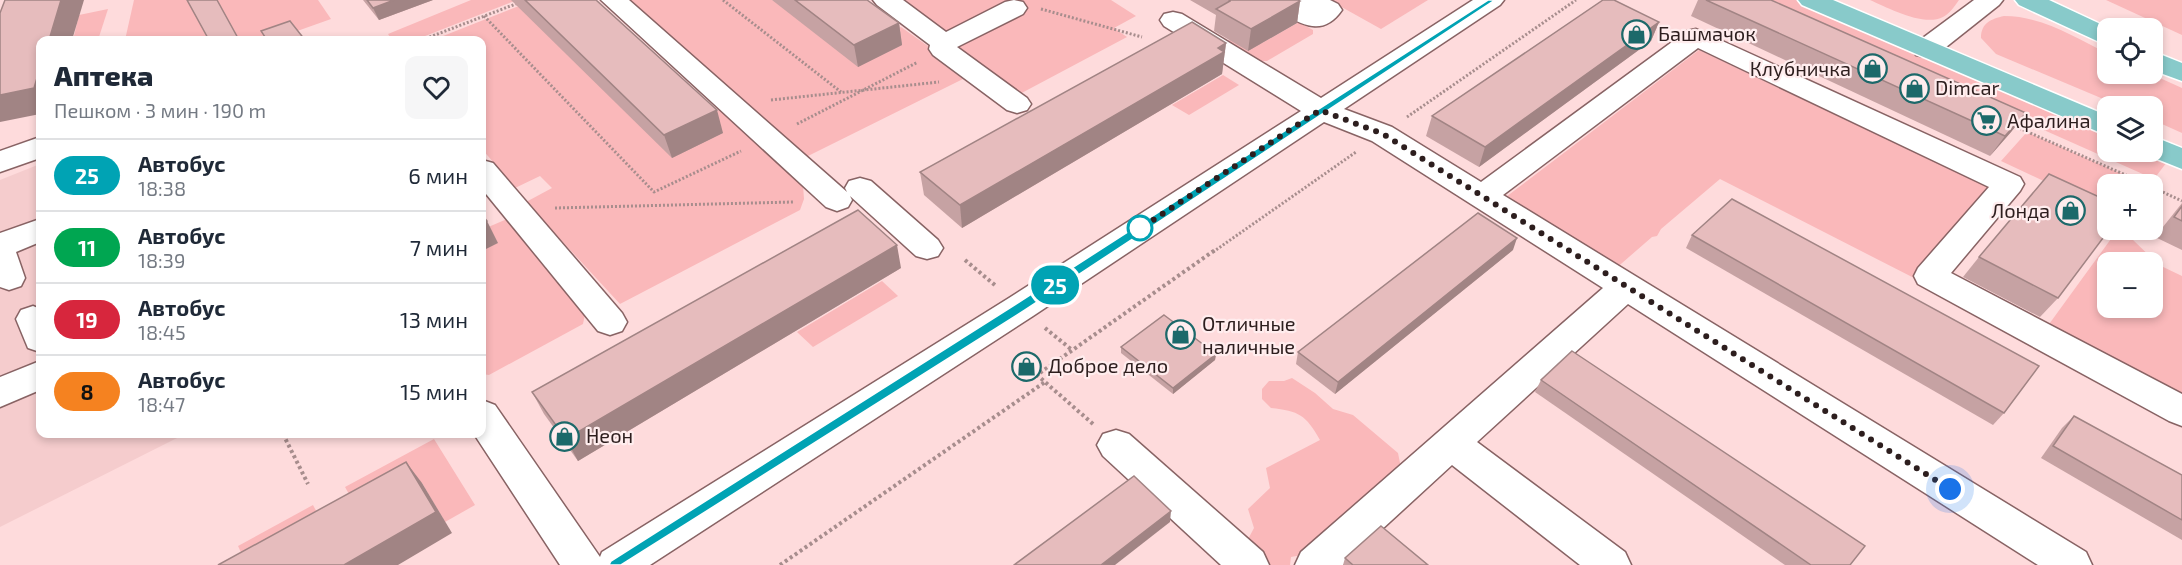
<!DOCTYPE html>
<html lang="ru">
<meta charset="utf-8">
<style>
:root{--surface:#fff;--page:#f6f6f7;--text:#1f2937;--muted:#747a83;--line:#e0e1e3}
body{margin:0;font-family:"Exo 2",sans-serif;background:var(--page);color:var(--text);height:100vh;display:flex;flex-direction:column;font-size:22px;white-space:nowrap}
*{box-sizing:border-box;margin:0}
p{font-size:20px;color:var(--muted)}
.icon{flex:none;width:33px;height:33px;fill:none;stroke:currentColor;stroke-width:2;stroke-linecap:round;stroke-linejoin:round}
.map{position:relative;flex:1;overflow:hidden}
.details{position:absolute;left:36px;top:36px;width:450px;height:402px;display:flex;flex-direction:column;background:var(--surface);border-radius:12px;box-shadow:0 3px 9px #0003}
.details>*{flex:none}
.badge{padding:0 12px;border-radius:20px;font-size:21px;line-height:39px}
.tools{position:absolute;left:2097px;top:18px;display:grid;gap:12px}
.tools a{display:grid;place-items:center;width:66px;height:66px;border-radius:12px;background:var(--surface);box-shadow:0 3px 9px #0003;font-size:30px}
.you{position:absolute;width:30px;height:30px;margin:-15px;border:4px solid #fff;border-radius:50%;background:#1a73e8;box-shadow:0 0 0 9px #1a73e833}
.map>.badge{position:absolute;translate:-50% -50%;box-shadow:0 0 0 3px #fff}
.round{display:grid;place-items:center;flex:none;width:63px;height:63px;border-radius:12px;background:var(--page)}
.headline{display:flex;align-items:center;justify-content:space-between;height:102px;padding:0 18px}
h1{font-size:28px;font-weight:800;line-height:45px}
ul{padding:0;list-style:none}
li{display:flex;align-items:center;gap:18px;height:72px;padding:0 18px;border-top:2px solid var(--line)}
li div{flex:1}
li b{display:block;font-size:22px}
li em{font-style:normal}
li .badge{min-width:66px;font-weight:700;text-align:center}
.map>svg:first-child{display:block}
</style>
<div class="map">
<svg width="2182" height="565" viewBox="0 0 2182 565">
<rect width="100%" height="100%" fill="#fedbdc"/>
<path fill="#f5cccd" d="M 40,164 L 40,434 L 185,434 L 0,527 L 0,180 Z"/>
<g fill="#fab8ba" fill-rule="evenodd">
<path d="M 134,0 L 318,0 L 331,19 L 272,40 L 125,40 Z"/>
<path d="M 471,0 L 517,0 L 415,40 L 392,40 L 388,34 Z"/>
<path d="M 534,0 L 706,117 L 721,109 L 803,185 L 804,199 L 800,210 L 620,304 L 526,202 L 552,188 L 540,176 L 515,188 L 482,149 L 482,40 L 433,40 Z"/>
<path d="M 629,0 L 772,0 L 885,34 L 901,27 L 932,49 L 932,56 L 963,79 L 806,157 Z"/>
<path d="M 899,0 L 1111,0 L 1136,16 L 1114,28 L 1127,37 L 1016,96 Z"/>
<path d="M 1329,0 L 1428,0 L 1381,29 Z"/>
<path d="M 1751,0 L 1800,0 L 2107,131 L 2108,152 L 2152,152 L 2170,158 L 2154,179 Z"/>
<path d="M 1870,0 L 1959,0 C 1955,6 1949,14 1943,17 C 1924,27 1888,8 1870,0 Z"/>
<path d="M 2106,0 L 2182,0 L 2182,35 Z"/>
<path d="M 108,9 L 98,40 L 73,40 L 79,15 Z"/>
<path d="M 2004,16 C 2042,16 2074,37 2107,53 L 2108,74 L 2151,74 L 2182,88 L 2182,133 L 2153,120 L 2152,106 L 2120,106 L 1996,54 L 1981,38 C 1981,23 1991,19 2004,16 Z"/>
<path d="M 1299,22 L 1313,30 L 1313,34 L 1267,61 L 1259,61 L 1227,41 L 1244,32 L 1262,43 Z"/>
<path d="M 1699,50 L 1994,190 L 1916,279 L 1720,179 L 1661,229 L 1657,236 L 1652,237 L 1614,270 L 1502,200 Z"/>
<path d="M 1223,75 L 1239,85 L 1189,115 L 1172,105 Z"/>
<path d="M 2027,132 L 2145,184 L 2108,184 L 2107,211 L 2001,161 Z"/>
<path d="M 507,219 L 585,314 L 583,324 L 489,375 L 482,374 L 482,251 L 486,228 Z"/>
<path d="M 2116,232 L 2133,240 L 2159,265 L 2182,276 L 2182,397 L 2047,327 ZM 2108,262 L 2152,262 L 2152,308 L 2108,308 Z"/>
<path d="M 882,281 L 898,296 L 813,347 L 797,332 Z"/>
<path d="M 1292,378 L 1315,393 L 1333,409 L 1353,415 L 1398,453 L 1401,468 L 1302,555 L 1291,557 L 1290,565 L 1266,565 L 1246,543 L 1254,528 L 1248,509 L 1270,488 L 1266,468 L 1320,440 C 1306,415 1299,411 1271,408 L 1262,399 L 1262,389 L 1269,381 L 1284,381 Z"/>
<path d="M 434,439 L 475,505 L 445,522 L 422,483 L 362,517 L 345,487 Z"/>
<path d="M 313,505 L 329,535 L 247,565 L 238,546 Z"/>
</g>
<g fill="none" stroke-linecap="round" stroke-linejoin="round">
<defs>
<g id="minor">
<path d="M 601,0 L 629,0 L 847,192 L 845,188 L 849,181 L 860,178 L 871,181 L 938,240 L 943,248 L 938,256 L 927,259 L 916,256 L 850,196 L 852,200 L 848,207 L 837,211 L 826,207 Z"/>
<path d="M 873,0 L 903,0 L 946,32 L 1005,2 L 1014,0 L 1023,2 L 1027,8 L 1023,14 L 957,47 L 1027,98 L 1031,104 L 1027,110 L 1017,113 L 1007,110 L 933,55 L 929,49 L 930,45 L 877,5 Z"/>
<path d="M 1265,0 L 1330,0 L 1338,4 L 1342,10 C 1325,35 1305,27 1284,14 C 1277,10 1270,7 1265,0 Z"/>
<path d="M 1473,0 L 1504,0 L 1500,5 L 1344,109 L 1392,127 L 1481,182 L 1687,31 L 1696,29 L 2020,177 L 2024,184 L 2020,191 L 1951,273 L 2182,394 L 2182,426 L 2169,421 L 1918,284 L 1914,276 L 1918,268 L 1989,187 L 1698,48 L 1503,195 L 2086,552 L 2092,565 L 2038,565 L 1628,304 L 1477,442 L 1625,552 L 1631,565 L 1580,565 L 1452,465 L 1343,565 L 1295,565 L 1301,552 L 1603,288 L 1372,141 L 1324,122 L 1033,316 L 650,565 L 560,565 L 474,434 L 482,434 L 482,400 L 495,405 L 600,557 L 602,552 L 1009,298 L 1301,111 L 1164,26 L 1160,20 L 1164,14 L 1173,12 L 1182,14 L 1321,98 Z"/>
<path d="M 1974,0 L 2003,0 L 1999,5 L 1936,55 L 1926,57 L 1916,55 L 1912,49 L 1916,43 Z"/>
<path d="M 40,137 L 40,158 L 0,172 L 0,151 Z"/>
<path d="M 482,160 L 493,163 L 622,313 L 627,322 L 622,331 L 610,335 L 598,331 L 482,189 Z"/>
<path d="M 40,219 L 40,242 L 16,252 L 25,278 L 21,286 L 9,290 L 0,287 L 0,233 Z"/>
<path d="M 33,306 L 40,309 L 40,352 L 28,348 L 16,319 L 21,310 Z"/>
<path d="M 40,361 L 40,390 L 0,407 L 0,377 Z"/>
<path d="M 1116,430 L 1129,434 L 1263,552 L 1269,565 L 1221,565 L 1103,456 L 1097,445 L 1103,434 Z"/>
</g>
<g id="major">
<path d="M 1798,0 L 1833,0 L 2108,116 L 2108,136 L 1802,5 Z"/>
<path d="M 2015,0 L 2049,0 L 2109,28 L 2108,28 L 2108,46 L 2019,5 Z"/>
<path d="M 2152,51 L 2182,63 L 2182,81 L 2152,70 Z"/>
<path d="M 2152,136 L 2182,148 L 2182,169 L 2142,153 L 2152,152 Z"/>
</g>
</defs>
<use href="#minor" stroke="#886364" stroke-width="3"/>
<use href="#major" stroke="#fff" stroke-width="3"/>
<g stroke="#a78d8d" stroke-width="3" stroke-dasharray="2 2" stroke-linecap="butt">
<path d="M 723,0 L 841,92"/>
<path d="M 1041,9 L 1142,37"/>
<path d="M 484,16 L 654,192 L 741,151"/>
<path d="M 422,40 L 526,0"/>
<path d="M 771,100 L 939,82"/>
<path d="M 1407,117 L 1576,0"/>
<path d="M 797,124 L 918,62"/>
<path d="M 2012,125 L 2146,184"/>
<path d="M 2152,187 L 2182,201"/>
<path d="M 555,208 L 793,202"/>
<path d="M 1213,252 L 1356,152"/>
</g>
<g stroke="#a78d8d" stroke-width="4" stroke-dasharray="3 3" stroke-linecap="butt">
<path d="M 965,260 L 996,286"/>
<path d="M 1045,328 L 1072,350"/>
<path d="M 1093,424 L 1037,375 L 1215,250"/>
<path d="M 283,434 L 308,484"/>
<path d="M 780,565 L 1045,382"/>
</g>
<use href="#minor" fill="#fff" fill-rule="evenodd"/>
<use href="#major" fill="#88caca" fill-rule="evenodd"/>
</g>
<g fill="#c6a2a3">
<path d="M 363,0 L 433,0 L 379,20 Z"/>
<path d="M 511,0 L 596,0 L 723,133 L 672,158 Z"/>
<path d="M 772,0 L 867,0 L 899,23 L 902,45 L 858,67 Z"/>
<path d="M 1190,0 L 1298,0 L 1300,1 L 1297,23 L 1248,51 L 1214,31 L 1216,15 Z"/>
<path d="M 1698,0 L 1771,0 L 2026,113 L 2011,132 L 1990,156 L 1691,16 Z"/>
<path d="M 1659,22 L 1651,41 L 1479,167 L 1426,136 L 1432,116 Z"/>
<path d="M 1226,43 L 1222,74 L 962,228 L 924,195 L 920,172 Z"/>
<path d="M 2182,203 L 2182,250 L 2155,237 Z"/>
<path d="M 1692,235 L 2004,413 L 1993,425 L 1686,248 Z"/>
<path d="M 1513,250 L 1335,394 L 1296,364 L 1298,352 Z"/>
<path d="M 1979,257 L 2058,298 L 2040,317 L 1963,277 Z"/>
<path d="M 901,268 L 578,461 L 544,414 L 532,392 Z"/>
<path d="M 1121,347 L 1216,354 L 1215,360 L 1173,394 L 1121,353 Z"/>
<path d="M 1541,380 L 1850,565 L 1785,565 L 1535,392 Z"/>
<path d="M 2074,416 L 2182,475 L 2182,540 L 2041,458 L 2062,428 Z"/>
<path d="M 1345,558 L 1428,565 L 1343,565 Z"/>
</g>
<g fill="#a18484">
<path d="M 61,0 L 84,0 L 72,40 L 49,40 Z"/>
<path d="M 394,0 L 433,0 L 379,20 L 373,8 Z"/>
<path d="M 1300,1 L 1297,23 L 1248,51 L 1251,29 Z"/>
<path d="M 1659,22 L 1651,41 L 1479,167 L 1485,147 Z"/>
<path d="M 899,23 L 902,45 L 858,67 L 854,45 Z"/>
<path d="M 1226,43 L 1222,74 L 962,228 L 960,205 Z"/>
<path d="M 40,68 L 40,114 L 0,122 L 0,95 Z"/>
<path d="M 717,110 L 723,133 L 672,158 L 664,135 Z"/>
<path d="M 2026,113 L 2011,132 L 1990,156 L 2005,136 Z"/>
<path d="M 487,221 L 498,243 L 482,251 L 482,224 Z"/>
<path d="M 1517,238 L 1513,250 L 1335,394 L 1338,382 Z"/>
<path d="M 897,245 L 901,268 L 578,461 L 566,439 Z"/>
<path d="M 1216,354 L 1215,360 L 1173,394 L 1173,388 Z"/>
<path d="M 406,462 L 422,483 L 452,533 L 398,565 L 344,565 Z"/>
<path d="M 1171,511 L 1170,522 L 1115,565 L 1101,565 Z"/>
</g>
<g fill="#e6bcbd" stroke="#a18484" stroke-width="1.5">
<path d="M 5,0 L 61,0 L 49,40 L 40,40 L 40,68 L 34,88 L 0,95 L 0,13 Z"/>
<path d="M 187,0 L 217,0 L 239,40 L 209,40 Z"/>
<path d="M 367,0 L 394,0 L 373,8 Z"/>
<path d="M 525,0 L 596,0 L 717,110 L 664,135 Z"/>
<path d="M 795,0 L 867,0 L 899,23 L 854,45 Z"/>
<path d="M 1229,0 L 1298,0 L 1300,1 L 1251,29 L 1216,9 L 1230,1 Z"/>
<path d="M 1603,0 L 1614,0 L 1659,22 L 1485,147 L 1432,116 Z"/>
<path d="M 1706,0 L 1771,0 L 2026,113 L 2005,136 Z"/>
<path d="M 290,21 L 305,40 L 267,40 L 261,31 Z"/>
<path d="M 1192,22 L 1226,43 L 1218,48 L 1224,52 L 960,205 L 920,172 Z"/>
<path d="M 2049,174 L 2108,201 L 2108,230 L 2109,230 L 2058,298 L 1979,257 Z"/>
<path d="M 1732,199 L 2039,366 L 2004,413 L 1692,235 Z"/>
<path d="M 2182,206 L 2182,221 L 2174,217 Z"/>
<path d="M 858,210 L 897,245 L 566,439 L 532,392 Z"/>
<path d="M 1478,213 L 1517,238 L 1338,382 L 1298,352 Z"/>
<path d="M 482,215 L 487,221 L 482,224 Z"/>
<path d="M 1164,315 L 1216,354 L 1173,388 L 1121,347 Z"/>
<path d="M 1572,351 L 1865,546 L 1850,565 L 1811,565 L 1541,380 Z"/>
<path d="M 2074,416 L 2182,475 L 2182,520 L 2053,446 Z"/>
<path d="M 406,462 L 436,512 L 344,565 L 218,565 Z"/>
<path d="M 1134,476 L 1171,511 L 1101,565 L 1014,565 Z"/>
<path d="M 1381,526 L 1428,565 L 1353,565 L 1345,558 Z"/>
</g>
<path fill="#00a3b4" stroke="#fff" stroke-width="1.5" d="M 1488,0 L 1495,0 L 1025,310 L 621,565 L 609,565 L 611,561 L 1016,304 Z"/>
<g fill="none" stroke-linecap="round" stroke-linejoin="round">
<path stroke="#2d1e1e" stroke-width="6" stroke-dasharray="0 10.8" d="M 1140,228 L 1138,230 L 1320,110 L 1383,134 L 1950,489"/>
</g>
<defs>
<symbol id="shop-ring" viewBox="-11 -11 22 22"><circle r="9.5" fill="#ffedee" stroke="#1c696a" stroke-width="1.5"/><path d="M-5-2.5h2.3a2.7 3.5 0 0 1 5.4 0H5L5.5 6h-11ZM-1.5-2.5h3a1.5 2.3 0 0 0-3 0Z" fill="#1c696a"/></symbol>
<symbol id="supermarket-ring" viewBox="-11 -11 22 22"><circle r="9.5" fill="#ffedee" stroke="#1c696a" stroke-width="1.5"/><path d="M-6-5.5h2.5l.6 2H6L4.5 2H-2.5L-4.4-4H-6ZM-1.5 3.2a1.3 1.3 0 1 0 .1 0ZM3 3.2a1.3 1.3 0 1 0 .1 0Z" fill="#1c696a"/></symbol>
</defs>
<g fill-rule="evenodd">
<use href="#shop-ring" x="1620" y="18" width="33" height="33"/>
<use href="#shop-ring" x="1856" y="52" width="33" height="33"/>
<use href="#shop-ring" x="1898" y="72" width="33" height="33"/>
<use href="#supermarket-ring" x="1970" y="104" width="33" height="33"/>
<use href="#shop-ring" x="2054" y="194" width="33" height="33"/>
<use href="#shop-ring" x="1164" y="318" width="33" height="33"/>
<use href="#shop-ring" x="1010" y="350" width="33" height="33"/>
<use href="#shop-ring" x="548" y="420" width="33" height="33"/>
</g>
<circle fill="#fff" stroke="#00a3b4" stroke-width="3" cx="1140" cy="228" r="12"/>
<g text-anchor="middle" stroke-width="4.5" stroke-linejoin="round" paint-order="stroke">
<g font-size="20" fill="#2d1e1e" stroke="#ffedee" text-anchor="start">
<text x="1658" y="41">Башмачок</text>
<text x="1851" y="76" text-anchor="end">Клубничка</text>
<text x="1935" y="95">Dimcar</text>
<text x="2007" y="128">Афалина</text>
<text x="2050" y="218" text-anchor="end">Лонда</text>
<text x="1202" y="331">Отличные<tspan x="1202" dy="23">наличные</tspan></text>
<text x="1048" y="373">Доброе дело</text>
<text x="586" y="443">Неон</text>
</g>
</g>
</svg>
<div class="tools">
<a><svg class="icon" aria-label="locate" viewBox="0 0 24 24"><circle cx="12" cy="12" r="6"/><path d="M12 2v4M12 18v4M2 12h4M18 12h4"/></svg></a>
<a><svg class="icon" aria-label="layers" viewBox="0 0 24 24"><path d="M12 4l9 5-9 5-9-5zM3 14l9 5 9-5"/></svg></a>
<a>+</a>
<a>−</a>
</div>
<div class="you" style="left:1950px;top:489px"></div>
<b class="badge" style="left:1055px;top:285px;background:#00a3b4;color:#fff">25</b>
<section class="details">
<div class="headline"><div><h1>Аптека</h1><p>Пешком · 3 мин · 190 m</p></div><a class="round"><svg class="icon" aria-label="heart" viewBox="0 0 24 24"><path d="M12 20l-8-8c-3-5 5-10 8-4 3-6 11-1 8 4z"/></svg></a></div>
<ul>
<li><span class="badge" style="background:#00a3b4;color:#fff">25</span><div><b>Автобус</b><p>18:38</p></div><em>6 мин</em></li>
<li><span class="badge" style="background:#00a651;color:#fff">11</span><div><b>Автобус</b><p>18:39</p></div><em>7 мин</em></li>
<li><span class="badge" style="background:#d7263d;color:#fff">19</span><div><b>Автобус</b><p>18:45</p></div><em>13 мин</em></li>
<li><span class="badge" style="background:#f58220;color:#111">8</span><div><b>Автобус</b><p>18:47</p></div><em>15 мин</em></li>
</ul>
</section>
</div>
